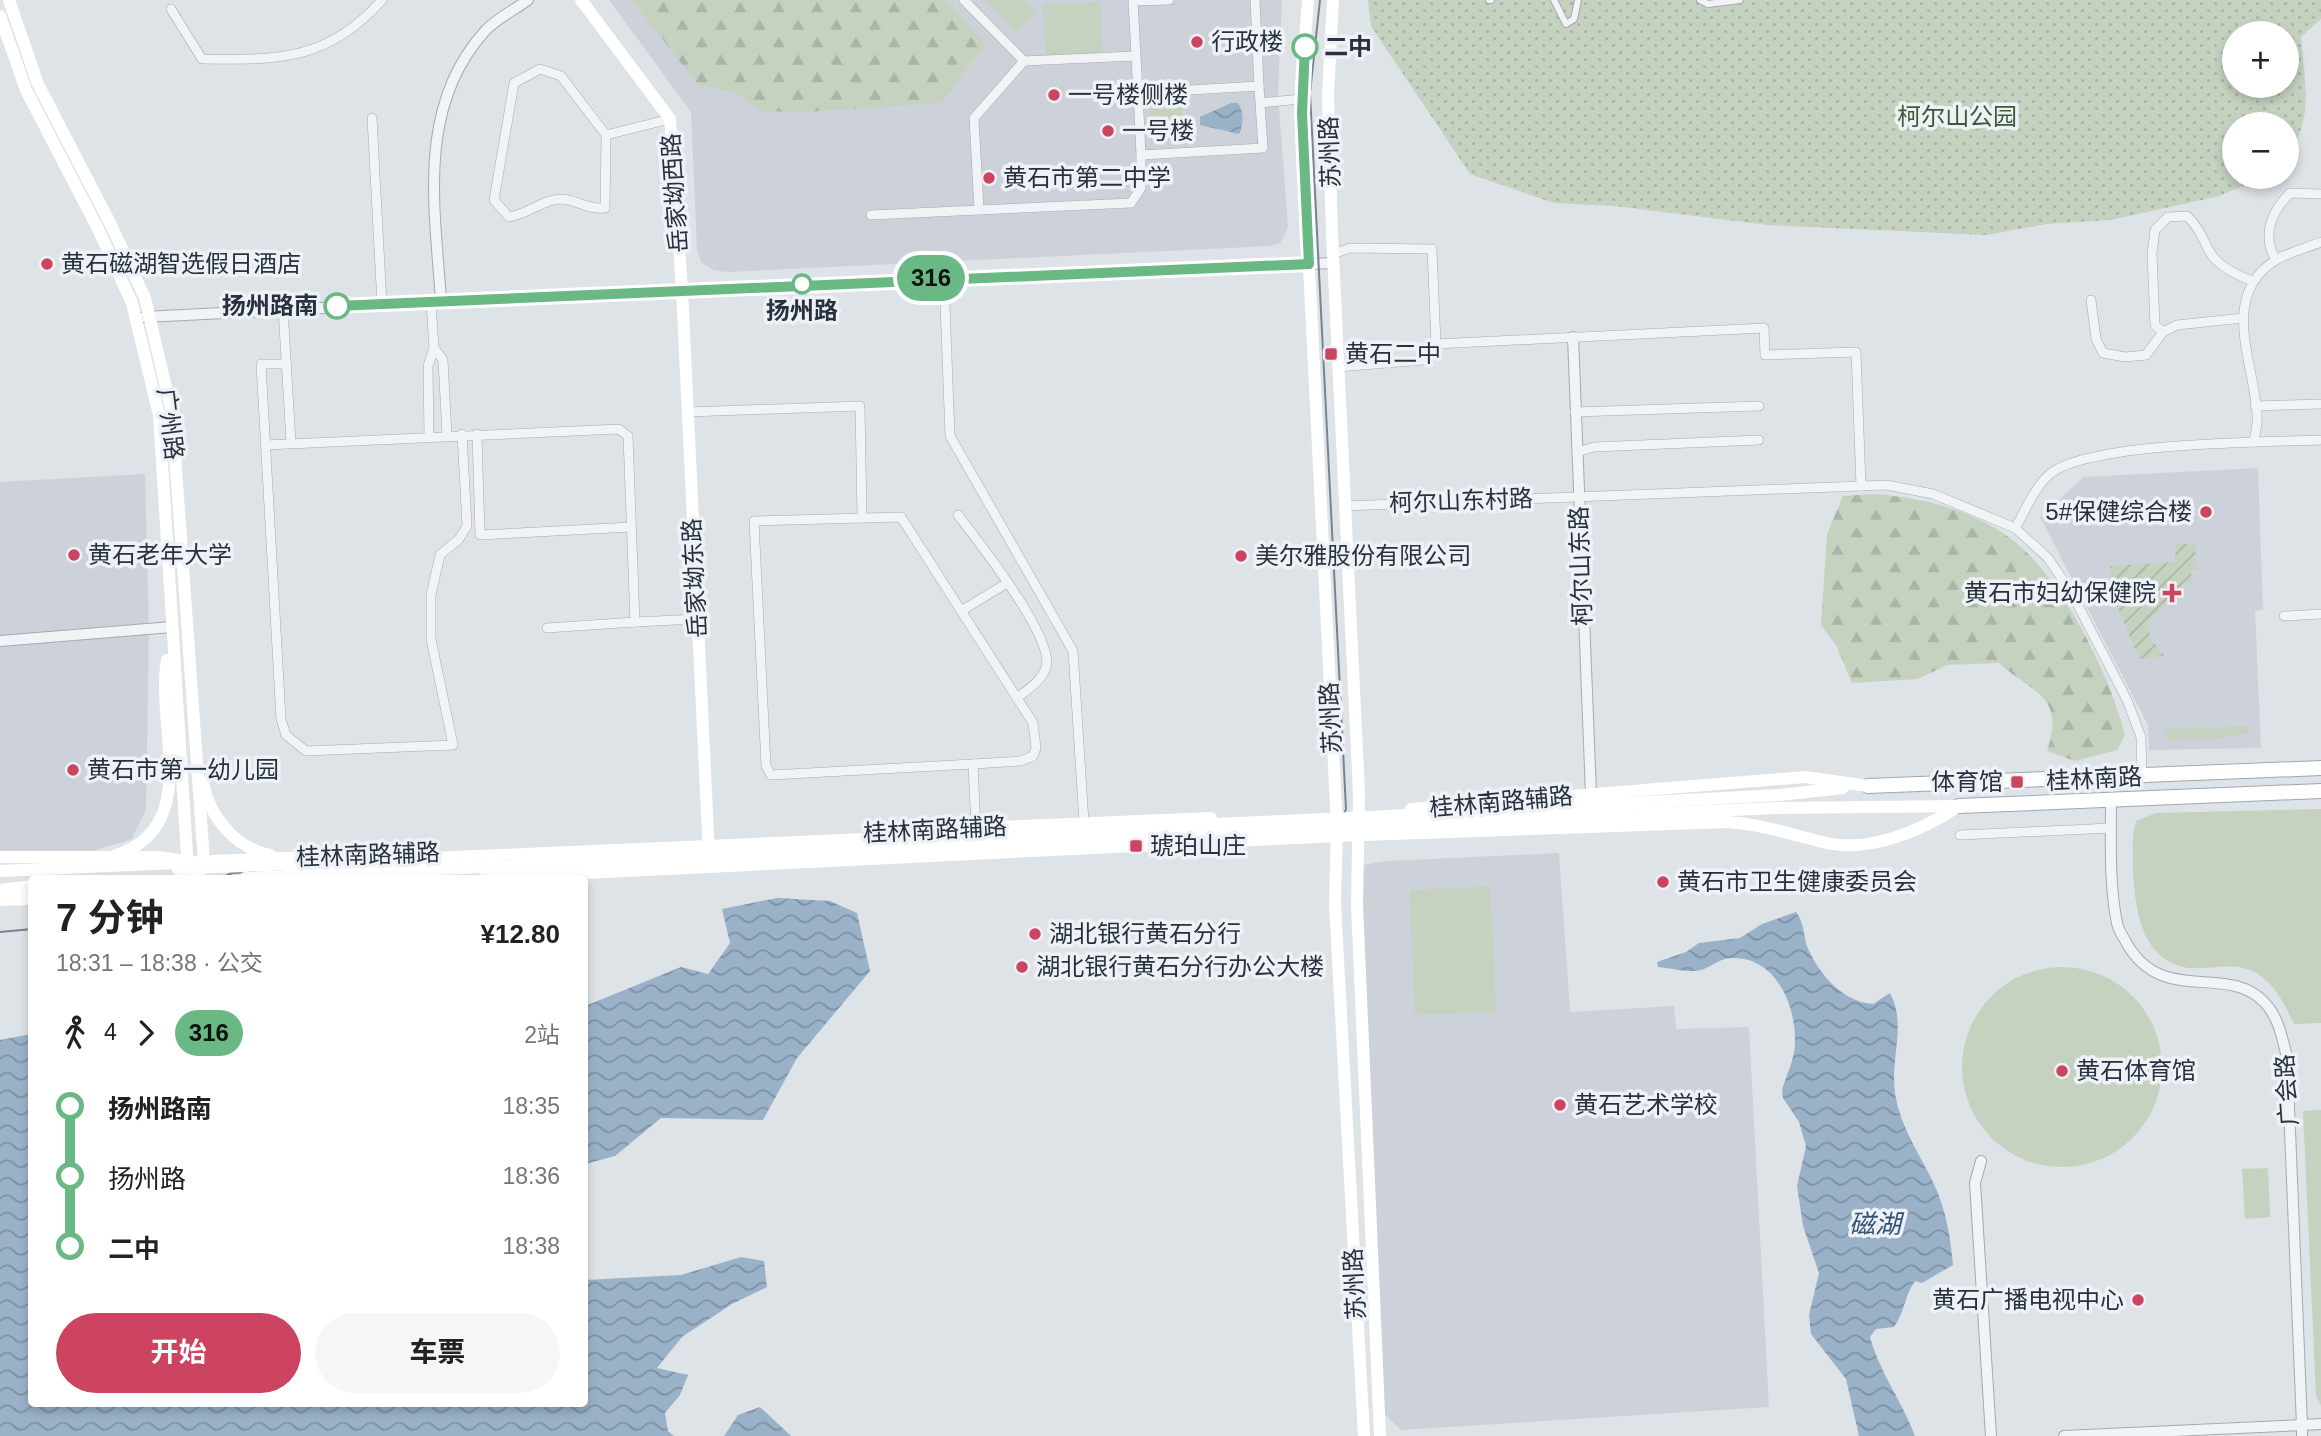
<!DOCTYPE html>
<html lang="zh">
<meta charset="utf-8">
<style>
:root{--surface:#fff;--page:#f6f6f6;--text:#222;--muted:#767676;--accent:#cc4460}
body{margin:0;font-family:Helvetica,"Noto Sans SC",sans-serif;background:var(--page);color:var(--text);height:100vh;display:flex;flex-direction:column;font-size:26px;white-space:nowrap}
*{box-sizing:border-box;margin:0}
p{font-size:23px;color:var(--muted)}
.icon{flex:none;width:38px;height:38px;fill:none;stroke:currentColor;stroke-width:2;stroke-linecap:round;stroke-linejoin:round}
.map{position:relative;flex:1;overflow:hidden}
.side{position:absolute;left:28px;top:875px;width:560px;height:532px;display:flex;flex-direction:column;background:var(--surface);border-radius:7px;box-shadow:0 4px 10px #0003}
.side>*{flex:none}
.badge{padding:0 14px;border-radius:23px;font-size:24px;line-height:46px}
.buttons{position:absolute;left:2222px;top:21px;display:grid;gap:14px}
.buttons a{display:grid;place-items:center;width:77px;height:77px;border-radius:50%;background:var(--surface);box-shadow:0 4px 10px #0003;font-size:35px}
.map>.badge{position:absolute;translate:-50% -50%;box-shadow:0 0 0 4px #fff}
.legs{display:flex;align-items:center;gap:10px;height:77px;padding:0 28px;font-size:23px}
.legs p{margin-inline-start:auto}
.summary{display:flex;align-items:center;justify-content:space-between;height:119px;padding:0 28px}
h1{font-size:38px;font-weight:700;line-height:52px}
.button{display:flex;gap:14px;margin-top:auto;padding:14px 28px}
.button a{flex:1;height:80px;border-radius:42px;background:var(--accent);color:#fff;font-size:28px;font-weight:700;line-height:80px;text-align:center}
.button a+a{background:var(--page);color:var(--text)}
ul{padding:0 28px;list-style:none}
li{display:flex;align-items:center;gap:24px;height:70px;font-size:26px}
li i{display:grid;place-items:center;width:10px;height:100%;margin:0 9px;background:currentColor}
li i::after{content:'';width:18px;height:18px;margin:-9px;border:5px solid;border-radius:50%;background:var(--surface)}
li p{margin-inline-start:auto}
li:first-child i{background:linear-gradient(#0000 50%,currentColor 0)}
li:last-child i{background:linear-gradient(currentColor 50%,#0000 0)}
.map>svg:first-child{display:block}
</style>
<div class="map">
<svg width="2321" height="1436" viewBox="0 0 2321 1436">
<defs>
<pattern id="forest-firs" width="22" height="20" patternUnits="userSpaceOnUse" patternTransform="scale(1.75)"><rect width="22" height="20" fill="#c5d2c0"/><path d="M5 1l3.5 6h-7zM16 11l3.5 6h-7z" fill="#a9b5a6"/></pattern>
<pattern id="park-dots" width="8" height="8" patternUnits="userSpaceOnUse" patternTransform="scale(1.75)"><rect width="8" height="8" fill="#c5d2c0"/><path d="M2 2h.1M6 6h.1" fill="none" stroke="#a9b5a6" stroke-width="1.8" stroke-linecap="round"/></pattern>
<pattern id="garden-furrows" width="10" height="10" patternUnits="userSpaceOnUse" patternTransform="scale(1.75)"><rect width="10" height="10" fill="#c5d2c0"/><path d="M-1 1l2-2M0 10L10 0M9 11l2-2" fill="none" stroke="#a9b5a6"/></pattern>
<pattern id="water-waves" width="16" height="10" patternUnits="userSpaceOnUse" patternTransform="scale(1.75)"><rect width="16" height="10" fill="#9ab2c8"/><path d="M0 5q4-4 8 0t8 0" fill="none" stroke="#7e91a4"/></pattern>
</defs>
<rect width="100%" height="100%" fill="#dee3e8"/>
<g fill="#cdd2da">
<path d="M 609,0 L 1282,0 L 1278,95 L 1288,227 L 1285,235 L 1280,243 L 1271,246 L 727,272 L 713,270 L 701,262 L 697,249 L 691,112 Z"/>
<path d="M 2258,468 L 2263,610 L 2255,611 L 2261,748 L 2149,750 L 2148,725 L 2040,517 L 2084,477 Z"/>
<path d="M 145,474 L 149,630 L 146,809 L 132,839 L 57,862 L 0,862 L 0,482 Z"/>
<path d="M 1559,853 L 1570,1012 L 1674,1006 L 1676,1029 L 1749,1027 L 1769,1407 L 1401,1430 L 1382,1412 L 1363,1016 L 1363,865 L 1387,861 Z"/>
</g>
<g fill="#c5d2c0">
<path d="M 986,0 L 1024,0 L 1036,13 L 1016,32 Z"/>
<path d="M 1100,2 L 1102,55 L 1046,57 L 1043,5 Z"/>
<path d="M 1182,107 L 1183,134 L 1150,136 L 1149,108 Z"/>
<path d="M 2250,726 L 2249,733 L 2209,740 L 2170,740 L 2163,729 Z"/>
<path d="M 2321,809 L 2321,1023 L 2294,1024 C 2284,1003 2272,977 2247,969 C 2229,963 2206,970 2188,968 C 2140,960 2135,907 2133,869 C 2133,853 2131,837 2136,821 L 2156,813 Z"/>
<path d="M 1490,886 L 1496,1012 L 1415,1015 L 1410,890 Z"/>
<circle cx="2062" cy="1067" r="100"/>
<path d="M 2321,1110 L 2321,1406 L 2316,1395 L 2303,1111 Z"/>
<path d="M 2268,1168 L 2270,1217 L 2245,1219 L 2242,1169 Z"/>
</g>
<g fill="url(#forest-firs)">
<path d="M 632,0 L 946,0 L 985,44 L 942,103 L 807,112 L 760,111 L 736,93 L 698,85 Z"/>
<path d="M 1874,494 C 1920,497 1972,510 2010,538 C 2061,575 2110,675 2125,735 L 2117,750 L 2075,761 L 2047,751 C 2066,695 2033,694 1999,663 L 1947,665 L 1918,679 L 1852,683 L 1836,645 L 1821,625 L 1827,534 L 1843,496 Z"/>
</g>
<path fill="url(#park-dots)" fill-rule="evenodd" d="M 1368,0 L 2321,0 L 2321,19 L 2301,37 C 2303,71 2316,125 2287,152 L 2287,124 L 2235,124 L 2235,177 L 2261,177 L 2259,179 L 2220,196 L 2110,220 L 2047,224 L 1986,235 L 1768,225 L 1615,206 L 1554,203 L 1470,174 L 1371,26 ZM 2235,33 L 2287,33 L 2287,86 L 2235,86 Z"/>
<path fill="url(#garden-furrows)" d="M 2176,544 L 2195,544 L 2196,569 L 2191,570 L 2192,584 L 2183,585 L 2148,621 L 2150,638 L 2165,656 L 2139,659 L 2113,596 L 2110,566 L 2175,562 Z"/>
<g fill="url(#water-waves)">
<path d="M 1231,103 L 1238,103 C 1244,113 1244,123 1239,134 L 1200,125 L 1200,117 Z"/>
<path d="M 777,898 L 830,901 L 857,913 L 870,971 L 797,1058 L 763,1120 L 661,1118 L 615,1156 L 585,1164 L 585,1006 L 681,967 L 708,974 L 730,943 L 722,909 Z"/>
<path d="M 1796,912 C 1805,923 1803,937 1808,949 C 1821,976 1843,1002 1873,1004 L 1890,993 C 1907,1025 1890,1057 1895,1093 C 1900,1126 1919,1153 1933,1182 C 1946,1209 1950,1235 1953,1265 L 1922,1283 L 1915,1281 C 1904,1296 1905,1312 1894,1327 L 1876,1329 L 1870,1337 C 1880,1373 1902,1401 1915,1436 L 1859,1436 L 1846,1379 L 1811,1334 L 1809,1315 L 1819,1273 L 1803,1226 L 1797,1186 L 1806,1146 L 1799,1122 L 1783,1098 L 1782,1090 C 1786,1076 1795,1058 1795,1043 C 1796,1004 1775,956 1731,958 C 1720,959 1715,964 1706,968 C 1693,975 1672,968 1658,967 L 1657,962 L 1686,952 L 1699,943 L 1740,938 L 1762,924 Z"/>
<path d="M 31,1034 L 32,1404 L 584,1404 L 585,1280 L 681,1275 L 741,1257 L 764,1261 L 767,1287 L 732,1304 L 682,1337 L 657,1368 L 688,1375 L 680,1395 L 665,1413 L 668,1431 L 674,1436 L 0,1436 L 0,1040 Z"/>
<path d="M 760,1407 L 791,1436 L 724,1436 L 738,1415 Z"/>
</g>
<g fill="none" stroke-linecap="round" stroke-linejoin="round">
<defs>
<g id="pedestrian">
<path d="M 1489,0 L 1491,0"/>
<path d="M 1554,0 L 1566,24 L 1574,19 L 1578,0"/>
<path d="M 1700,0 L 1708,4 L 1740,0"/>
</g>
<g id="minor">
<path d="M 964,0 L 1024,61 L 1135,56"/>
<path d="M 1255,0 L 1259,86"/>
<path d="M 171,9 L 202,59 C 278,60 328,61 382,0"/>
<path d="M 1024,61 L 974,118 L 979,210 L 1131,203 L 1141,188 L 1141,155"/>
<path d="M 1138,93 L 1133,1 L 1169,0"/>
<path d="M 1260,103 L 1263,148 L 1141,155 L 1138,93 L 1259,86 L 1260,103 L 1301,99"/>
<path d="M 372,118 L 382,304"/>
<path d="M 606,135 L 605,208 C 588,210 577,200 562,199 C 543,199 529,214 509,217 L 494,200 L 514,83 L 540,69 L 561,76 L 606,135 L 670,119"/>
<path d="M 871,215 L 979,210"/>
<path d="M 1333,254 L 1350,248 L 1432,249 L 1436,344"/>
<path d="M 2276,260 C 2261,235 2272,211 2290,193 L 2321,194"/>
<path d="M 944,278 L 950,436 L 1073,651 L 1084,822"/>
<path d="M 2091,300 L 2096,339 L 2103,353 L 2125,357 L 2146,355 L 2163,332 L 2177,325 L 2243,318"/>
<path d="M 283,308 L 291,443"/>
<path d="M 2163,332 L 2155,325 L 2152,253 L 2155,230 L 2168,217 L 2187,216 C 2203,231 2203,244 2214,258 C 2224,269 2239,276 2253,281"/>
<path d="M 434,348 L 443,360 L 447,435"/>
<path d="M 286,364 L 261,364 L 281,719 L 286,735 L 306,751 L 453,745 L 431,639 L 431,595 L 440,555 L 459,539 L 467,526 L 462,434"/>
<path d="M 1338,367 L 1423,360 L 1437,353 L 1436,344 L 1764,328 L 1765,355 L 1856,352 L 1861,486"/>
<path d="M 2255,406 L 2321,404"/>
<path d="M 688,412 L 860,406 L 862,518"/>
<path d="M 1575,412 L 1759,406"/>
<path d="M 477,434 L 480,535 L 631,527"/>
<path d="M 429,436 L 428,366 L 434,348 L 431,302"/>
<path d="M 2254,442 C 2255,434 2258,424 2257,415 C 2255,364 2218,296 2276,260 C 2289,252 2307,248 2321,242"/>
<path d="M 266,445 L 619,429 L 628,436 L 635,622 L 547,628"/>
<path d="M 1577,452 L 1594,447 L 1759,440"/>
<path d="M 1344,506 L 1886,485 L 1933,494 L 2015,528 L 2048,558 L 2071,592 L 2127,700 L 2141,737 L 2142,776"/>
<path d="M 958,515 C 977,540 1055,638 1046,667 C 1042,681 1027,690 1017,698"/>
<path d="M 901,517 L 1033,723 L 1036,748 L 1033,756 L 1021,761 L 973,764 L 771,775 L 766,766 L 754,521 Z"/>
<path d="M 2015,528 C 2025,512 2035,486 2050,474 C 2089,442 2266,442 2321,440"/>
<path d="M 961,611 L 1007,583"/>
<path d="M 2284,616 L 2321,614"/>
<path d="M 635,622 L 697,619"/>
<path d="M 973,764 L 976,828"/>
<path d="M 1960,835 L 2111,828"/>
</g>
<g id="tertiary">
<path d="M 441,301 C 435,208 416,107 485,31 C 496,19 514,10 528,0"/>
<path d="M 144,317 L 682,290 L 1333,263"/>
<path d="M 1573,337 L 1591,794"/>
<path d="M 0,641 L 172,627"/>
<path d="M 2111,801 C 2111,840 2109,884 2117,923 C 2118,930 2123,936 2126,942 C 2161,1007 2228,962 2265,1003 C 2279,1018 2282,1038 2287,1057 L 2302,1425 L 2321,1424"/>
<path d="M 1981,1161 L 1975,1183 L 1991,1436"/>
<path d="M 2064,1436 L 2302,1425 L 2302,1436"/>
</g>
<g id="primary">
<path d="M 1868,786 L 2321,768"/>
<path d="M 1959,806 L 2321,791"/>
</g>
</defs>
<use href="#pedestrian" stroke="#a4aab2" stroke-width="8"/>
<use href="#minor" stroke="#a4aab2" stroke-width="10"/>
<use href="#tertiary" stroke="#a4aab2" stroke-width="12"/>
<use href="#primary" stroke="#9ea8b3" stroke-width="16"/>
<use href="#pedestrian" stroke="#f1f3f6" stroke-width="6"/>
<use href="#minor" stroke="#f1f3f6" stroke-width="9"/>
<use href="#tertiary" stroke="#f1f3f6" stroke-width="10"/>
<g stroke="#fff" stroke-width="12">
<path d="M 9,0 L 38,84 L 110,223 L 145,298 L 172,413 L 204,862 L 197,878"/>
<path d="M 581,0 L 670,119 L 682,290 L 709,855"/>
<path d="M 1308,0 L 1301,90 L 1302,127 L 1337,827 L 1335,904 L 1364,1436"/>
<path d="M 1333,0 L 1328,95 L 1332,234 L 1359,793 L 1357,905 L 1380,1436"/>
<path d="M 0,16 L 26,90 L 98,229 L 132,303 L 159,415 L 188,870"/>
<path d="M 203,783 C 210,817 235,848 270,855"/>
<path d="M 1780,795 L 1843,788"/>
<path d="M 1777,808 L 1959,806"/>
<path d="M 1411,809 L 1805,777 L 1868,786"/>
<path d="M 929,830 L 1211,818"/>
<path d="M 113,856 C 204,829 155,726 167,660"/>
<path d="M 212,861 L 393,854"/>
<path d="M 0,871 L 176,863"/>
<path d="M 485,878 L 1337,836 L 1727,822 C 1761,824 1789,834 1822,842 C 1868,854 1921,831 1959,806"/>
<path d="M 0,890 L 32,886"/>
<path d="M 0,900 L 32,899"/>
</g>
<use href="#primary" stroke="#fff" stroke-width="14"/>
<g stroke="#788391" stroke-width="2">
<path d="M 221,878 L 232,873 L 281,870 L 1341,822 L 1346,809 L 1310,93 L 1320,0"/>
<path d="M 0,932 L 32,929"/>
</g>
<g stroke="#fff" stroke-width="12">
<path d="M 0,857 L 158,857 L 200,863"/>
<path d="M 178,869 L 1351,818 L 1780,795"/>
<path d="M 245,878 L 1777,808"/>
</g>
</g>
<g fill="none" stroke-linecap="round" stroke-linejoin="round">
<defs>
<path id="line-1" d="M 337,306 L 1309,264 L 1302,113 L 1305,47"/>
</defs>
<use href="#line-1" stroke="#fff" stroke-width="16"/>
<use href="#line-1" stroke="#6ab883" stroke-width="10"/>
</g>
<g fill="#cc4460" stroke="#eef1f5" stroke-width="2.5">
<circle cx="1197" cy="42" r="7"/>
<circle cx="1054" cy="95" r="7"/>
<circle cx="1108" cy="131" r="7"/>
<circle cx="989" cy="178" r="7"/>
<circle cx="47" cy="264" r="7"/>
<rect x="1324" y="347" width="14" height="14" rx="3.5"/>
<circle cx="2206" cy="512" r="7"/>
<circle cx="74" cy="555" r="7"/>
<circle cx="1241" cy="556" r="7"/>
<path d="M2168.5 582.5h7v7h7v7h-7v7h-7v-7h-7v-7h7z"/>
<circle cx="73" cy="770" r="7"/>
<rect x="2010" y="775" width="14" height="14" rx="3.5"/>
<rect x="1129" y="839" width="14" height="14" rx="3.5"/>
<circle cx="1663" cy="882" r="7"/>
<circle cx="1035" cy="934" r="7"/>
<circle cx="1022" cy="967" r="7"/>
<circle cx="2062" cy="1071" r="7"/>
<circle cx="1560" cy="1105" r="7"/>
<circle cx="2138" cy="1300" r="7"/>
</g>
<g fill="#fff" stroke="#6ab883" stroke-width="3.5">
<circle cx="1305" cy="47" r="12"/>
<circle cx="802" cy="284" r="9"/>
<circle cx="337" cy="306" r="12"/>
</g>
<g text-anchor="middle" stroke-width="7" stroke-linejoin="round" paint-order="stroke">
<g font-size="24" fill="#28313f" stroke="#eef1f5" text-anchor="start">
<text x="1211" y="50">行政楼</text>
<text x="1068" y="103">一号楼侧楼</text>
<text x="1122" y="139">一号楼</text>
<text x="1003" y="186">黄石市第二中学</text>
<text x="61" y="272">黄石磁湖智选假日酒店</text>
<text x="1345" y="362">黄石二中</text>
<text x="2192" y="520" text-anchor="end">5#保健综合楼</text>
<text x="88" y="563">黄石老年大学</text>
<text x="1255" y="564">美尔雅股份有限公司</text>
<text x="2156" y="601" text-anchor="end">黄石市妇幼保健院</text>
<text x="87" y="778">黄石市第一幼儿园</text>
<text x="2003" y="790" text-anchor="end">体育馆</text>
<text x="1150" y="854">琥珀山庄</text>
<text x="1677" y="890">黄石市卫生健康委员会</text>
<text x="1049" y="942">湖北银行黄石分行</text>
<text x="1036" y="975">湖北银行黄石分行办公大楼</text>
<text x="2076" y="1079">黄石体育馆</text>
<text x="1574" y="1113">黄石艺术学校</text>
<text x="2124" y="1308" text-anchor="end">黄石广播电视中心</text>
</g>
<g font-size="24" font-weight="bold" fill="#28313f" stroke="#eef1f5" text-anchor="start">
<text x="1324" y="55">二中</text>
<text x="318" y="314" text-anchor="end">扬州路南</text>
<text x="802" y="319" text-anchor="middle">扬州路</text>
</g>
<g font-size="24" fill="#3e5a35" stroke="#eef1f5">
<text x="1957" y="125">柯尔山公园</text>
</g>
<g font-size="24" fill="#28313f" stroke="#eef1f5">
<text transform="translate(1330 152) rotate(-92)" y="8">苏州路</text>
<text transform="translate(675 193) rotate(-94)" y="8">岳家坳西路</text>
<text transform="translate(170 424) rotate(83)" y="8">广州路</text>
<text transform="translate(1461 501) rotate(-2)" y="8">柯尔山东村路</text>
<text transform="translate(1581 566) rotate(-92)" y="8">柯尔山东路</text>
<text transform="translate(695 578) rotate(-93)" y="8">岳家坳东路</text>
<text transform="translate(1331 718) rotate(-93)" y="8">苏州路</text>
<text transform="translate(2094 779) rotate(-3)" y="8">桂林南路</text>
<text transform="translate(1501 802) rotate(-5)" y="8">桂林南路辅路</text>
<text transform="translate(935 830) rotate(-3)" y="8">桂林南路辅路</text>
<text transform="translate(368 855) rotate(-2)" y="8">桂林南路辅路</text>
<text transform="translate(2287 1090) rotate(-94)" y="8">广会路</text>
<text transform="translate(1355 1284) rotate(-93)" y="8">苏州路</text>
</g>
<g font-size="26" font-style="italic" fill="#325272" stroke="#eef1f5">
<text x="1875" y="1233">磁湖</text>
</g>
</g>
</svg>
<div class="buttons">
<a>+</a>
<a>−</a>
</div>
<b class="badge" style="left:931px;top:278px;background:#6ab883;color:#111">316</b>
<section class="side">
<div class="summary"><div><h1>7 分钟</h1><p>18:31 – 18:38 · 公交</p></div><b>¥12.80</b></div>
<div class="legs"><svg class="icon" aria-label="walk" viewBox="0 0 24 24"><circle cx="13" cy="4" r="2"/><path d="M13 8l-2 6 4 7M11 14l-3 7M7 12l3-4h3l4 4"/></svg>4<svg class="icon" aria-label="forward" viewBox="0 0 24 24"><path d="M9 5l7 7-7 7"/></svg><b class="badge" style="background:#6ab883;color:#111">316</b><p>2站</p></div>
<ul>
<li><i style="color:#6ab883"></i><b>扬州路南</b><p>18:35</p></li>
<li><i style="color:#6ab883"></i><span>扬州路</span><p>18:36</p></li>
<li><i style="color:#6ab883"></i><b>二中</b><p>18:38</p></li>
</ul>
<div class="button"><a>开始</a><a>车票</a></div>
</section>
</div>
